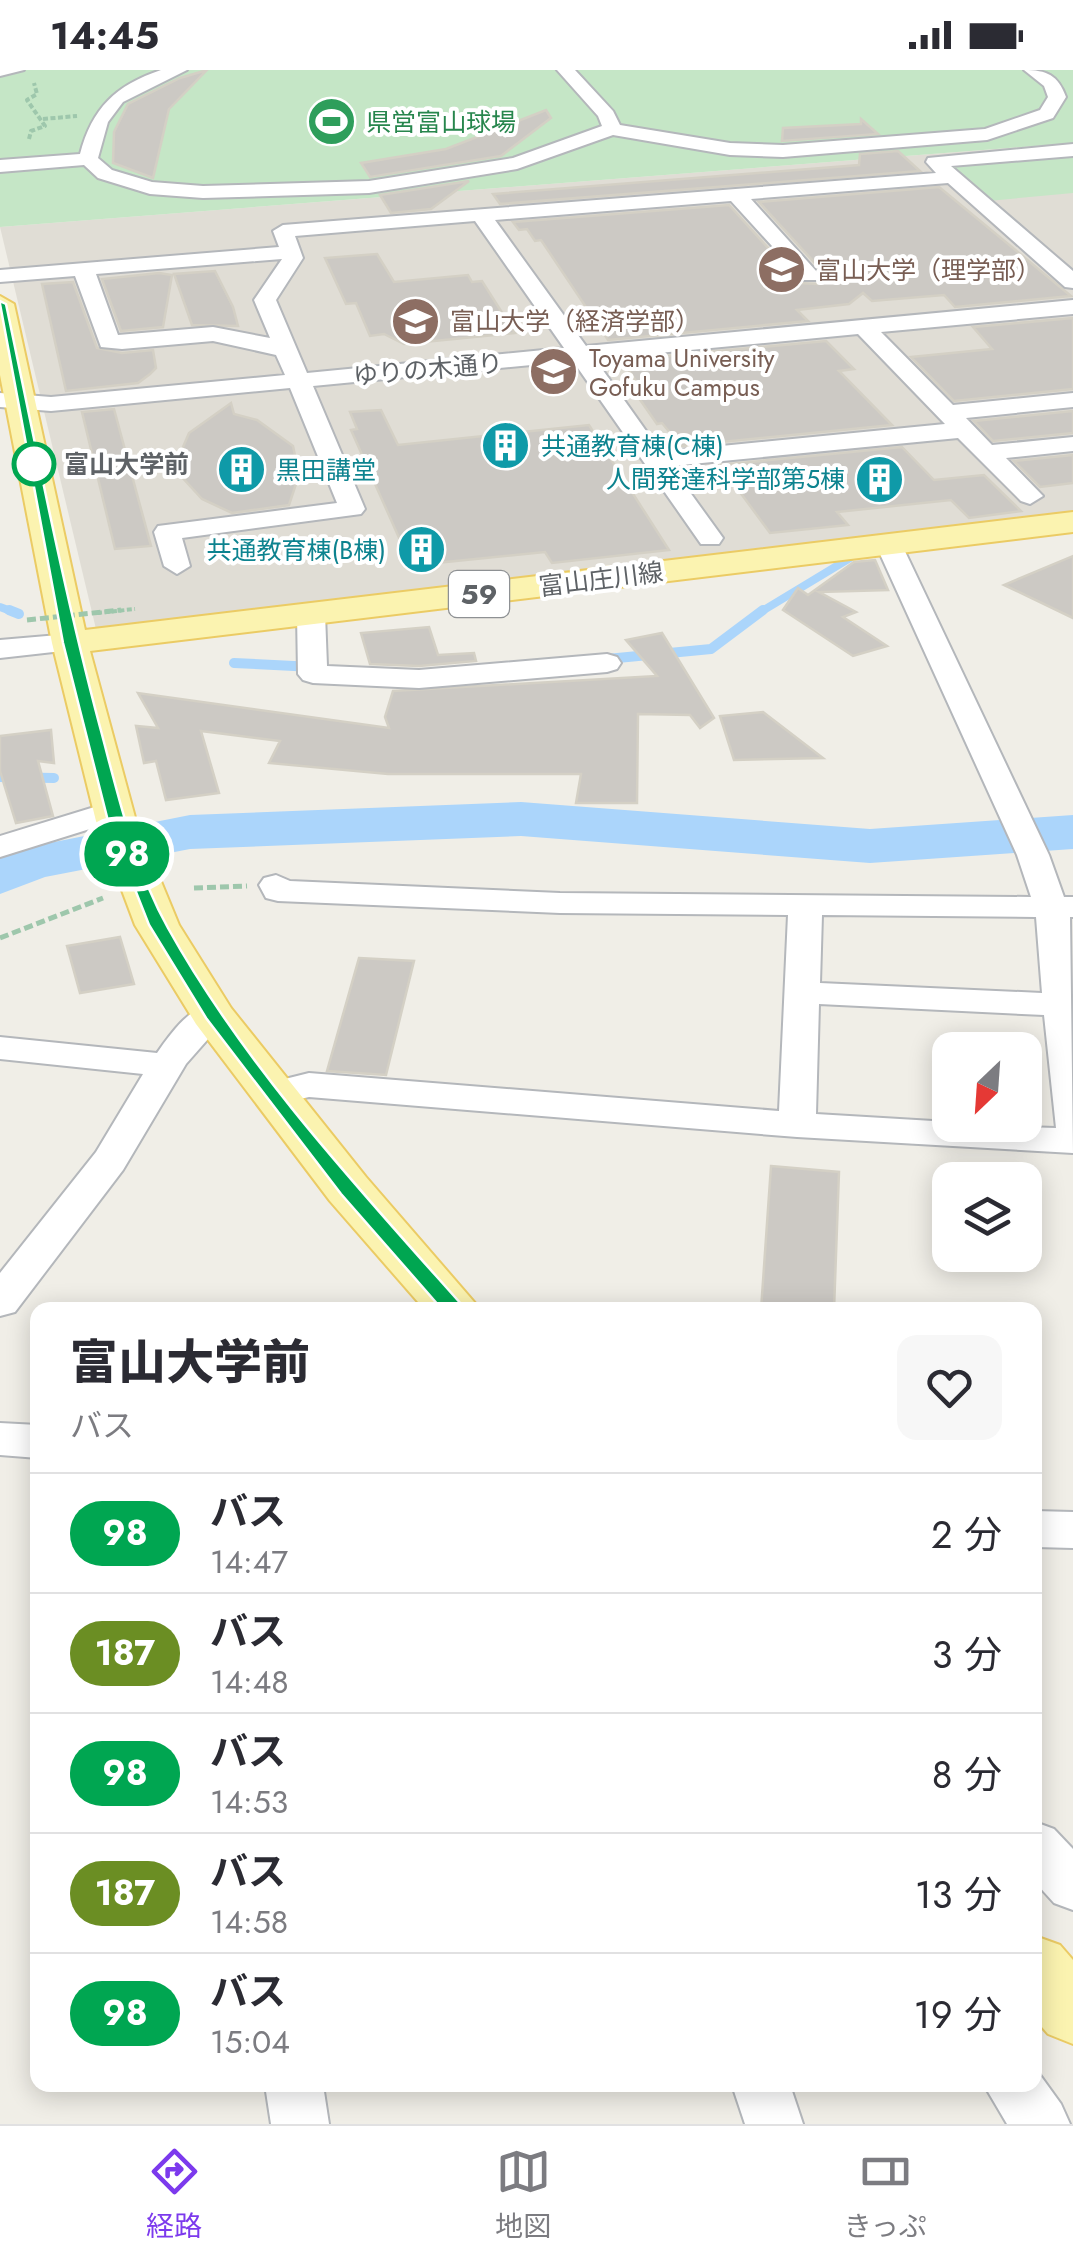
<!DOCTYPE html>
<html lang="ja">
<meta charset="utf-8">
<style>
:root{--surface:#fff;--page:#f7f7f7;--text:#2b2b33;--muted:#7c7c81;--line:#e1e1e2;--accent:#7c3aed}
body{margin:0;font-family:Jost,"Noto Sans JP",sans-serif;background:var(--page);color:var(--text);height:100vh;display:flex;flex-direction:column;font-size:38px;white-space:nowrap}
*{box-sizing:border-box;margin:0}
p{font-size:32px;color:var(--muted)}
.icon{flex:none;width:55px;height:55px;fill:none;stroke:currentColor;stroke-width:2;stroke-linecap:round;stroke-linejoin:round}
.map{position:relative;flex:1;overflow:hidden}
.panel{position:absolute;left:30px;top:1232px;width:1012px;height:790px;display:flex;flex-direction:column;background:var(--surface);border-radius:20px;box-shadow:0 5px 25px #0003}
.panel>*{flex:none}
.badge{padding:0 20px;border-radius:32px;font-size:35px;line-height:65px}
.needle{width:65px;rotate:205deg}
.fabs{position:absolute;left:932px;top:962px;display:grid;gap:20px}
.fabs a{display:grid;place-items:center;width:110px;height:110px;border-radius:20px;background:var(--surface);box-shadow:0 5px 25px #0003;font-size:50px}
.map>.badge{position:absolute;translate:-50% -50%;box-shadow:0 0 0 5px #fff}
.round{display:grid;place-items:center;flex:none;width:105px;height:105px;border-radius:20px;background:var(--page)}
.headline{display:flex;align-items:center;justify-content:space-between;height:170px;padding:0 40px}
h1{font-size:48px;font-weight:800;line-height:75px}
ul{padding:0;list-style:none}
li{display:flex;align-items:center;gap:30px;height:120px;padding:0 40px;border-top:2px solid var(--line)}
li div{flex:1}
li b{display:block;font-size:38px}
li em{font-style:normal}
li .badge{min-width:110px;font-weight:700;text-align:center}
.status{display:flex;justify-content:space-between;align-items:center;height:70px;padding:0 50px;background:var(--surface);direction:ltr}
.status svg{height:28px;fill:currentColor}
.tabs{display:flex;justify-content:space-around;align-items:center;height:140px;border-top:2px solid var(--line);background:var(--surface);font-size:28px;color:var(--muted)}
.tabs a{display:grid;justify-items:center;gap:5px}
.tabs .current{color:var(--accent)}
.map>svg:first-child{display:block}
</style>
<div class="status"><b>14:45</b><svg viewBox="0 0 49 12"><path d="M0 12V9h3v3zM5 12V6h3v6zM10 12V3h3v9zM15 12V0h3v12zM26 1h20v11H26zM47 4h2v5h-2z"/></svg></div>
<div class="map">
<svg width="1073" height="2054" viewBox="0 0 1073 2054">
<rect width="100%" height="100%" fill="#f0eee7"/>
<path fill="#e0ddd5" d="M 1073,73 L 1073,446 L 96,559 L 0,157 Z"/>
<g fill="#c5e6c6">
<path d="M 0,0 L 1073,0 L 1073,73 L 0,157 Z"/>
<path d="M 1073,83 L 1073,123 L 988,131 L 945,95 Z"/>
</g>
<g fill="none" stroke-linecap="round" stroke-linejoin="round">
<g stroke="#abd5fb" stroke-width="8">
<path d="M 0,537 L 16,543"/>
<path d="M 759,543 L 850,488"/>
</g>
<g stroke="#abd5fb" stroke-width="10">
<path d="M 9,540 L 19,544"/>
<path d="M 607,589 L 711,579 L 763,540"/>
<path d="M 234,593 L 314,597"/>
<path d="M 0,707 L 54,708"/>
</g>
<path fill="#abd5fb" fill-rule="evenodd" d="M 521,732 L 870,759 L 1073,745 L 1073,779 L 870,793 L 521,766 L 190,779 L 45,807 L 0,824 L 0,785 L 9,781 L 190,745 Z"/>
</g>
<g fill="#ccc9c4" stroke="#d4d0c5" stroke-width="2.5">
<path d="M 207,0 L 169,39 L 153,108 L 113,93 L 114,62 L 128,34 L 180,8 Z"/>
<path d="M 546,40 L 551,48 L 501,86 L 370,107 L 361,93 L 446,79 Z"/>
<path d="M 861,49 L 878,64 L 782,71 L 783,58 L 861,54 Z"/>
<path d="M 898,81 L 920,101 L 500,134 L 493,124 L 859,95 L 860,84 Z"/>
<path d="M 469,111 L 431,139 L 391,143 L 380,125 Z"/>
<path d="M 939,117 L 1071,226 L 955,237 L 944,225 L 872,231 L 863,223 L 849,234 L 797,240 L 808,251 L 608,270 L 541,170 L 535,171 L 527,159 L 519,160 L 513,152 L 729,135 L 800,213 L 817,214 L 824,203 L 759,132 Z"/>
<path d="M 377,184 L 394,212 L 468,205 L 472,212 L 482,211 L 515,263 L 404,274 L 384,264 L 370,266 L 356,233 L 346,234 L 325,188 Z"/>
<path d="M 215,201 L 233,237 L 238,256 L 192,255 L 174,204 Z"/>
<path d="M 159,203 L 172,205 L 163,257 L 121,261 L 102,209 Z"/>
<path d="M 73,212 L 97,278 L 122,283 L 153,280 L 156,298 L 150,304 L 138,313 L 66,321 L 42,214 Z"/>
<path d="M 1073,248 L 1073,319 L 954,331 L 911,287 L 992,279 L 973,257 Z"/>
<path d="M 826,271 L 854,299 L 839,301 L 892,355 L 681,376 L 662,353 L 657,354 L 636,324 L 644,323 L 622,290 Z"/>
<path d="M 231,333 L 234,344 L 257,350 L 293,376 L 299,405 L 289,435 L 232,443 L 202,429 L 180,405 L 180,384 L 189,363 Z"/>
<path d="M 114,339 L 151,476 L 115,479 L 82,342 Z"/>
<path d="M 381,340 L 398,375 L 589,355 L 669,480 L 552,493 L 545,482 L 416,495 L 417,482 L 404,479 L 351,360 L 357,359 L 350,342 Z"/>
<path d="M 1073,341 L 1073,363 L 993,371 L 974,351 Z"/>
<path d="M 902,377 L 934,410 L 984,405 L 1021,441 L 969,448 L 951,430 L 837,442 L 848,455 L 770,463 L 720,395 Z"/>
<path d="M 1073,385 L 1073,413 L 1040,417 L 1014,391 Z"/>
<path d="M 1073,486 L 1073,548 L 1004,515 Z"/>
<path d="M 875,490 L 888,520 L 819,522 L 856,542 L 843,547 L 887,576 L 853,586 L 783,540 L 798,518 L 808,525 L 854,492 Z"/>
<path d="M 429,557 L 438,585 L 474,583 L 476,591 L 419,596 L 370,594 L 361,563 Z"/>
<path d="M 662,563 L 714,648 L 700,658 L 690,645 L 638,644 L 637,733 L 576,733 L 581,704 L 388,704 L 269,693 L 280,671 L 201,661 L 219,723 L 166,730 L 156,691 L 144,693 L 136,656 L 158,658 L 138,623 L 389,658 L 385,647 L 393,621 L 657,606 L 626,570 Z"/>
<path d="M 763,642 L 823,688 L 734,690 L 720,646 Z"/>
<path d="M 51,660 L 54,693 L 38,691 L 53,746 L 16,753 L 0,701 L 0,666 Z"/>
<path d="M 120,867 L 134,914 L 80,923 L 67,876 Z"/>
<path d="M 359,888 L 414,891 L 386,1005 L 327,1001 Z"/>
<path d="M 771,1096 L 839,1102 L 834,1240 L 761,1240 Z"/>
</g>
<g fill="none" stroke-linecap="round" stroke-linejoin="round">
<defs>
<g id="minor">
<path d="M 0,0 L 24,0 L 0,6 Z"/>
<path d="M 161,0 L 187,0 L 123,32 L 108,52 L 98,88 L 112,100 L 152,112 L 203,116 L 369,111 L 513,88 L 602,56 L 598,46 L 557,0 L 575,0 L 613,41 L 620,55 L 730,73 L 783,75 L 985,59 L 1040,40 L 1048,27 L 1044,16 L 1024,0 C 1047,0 1058,5 1066,27 L 1053,48 L 987,70 L 783,87 L 730,85 L 613,65 L 517,99 L 369,123 L 203,128 L 150,124 L 98,108 L 84,95 L 0,102 L 0,90 L 80,84 C 92,38 116,15 161,0 Z"/>
<path d="M 1073,74 L 1073,86 L 951,96 L 1073,201 L 1073,218 L 1065,217 L 948,113 L 751,129 L 817,202 L 821,206 L 817,210 L 803,210 L 731,131 L 495,150 L 586,276 L 1073,230 L 1073,244 L 881,262 L 953,335 L 1073,323 L 1073,337 L 966,348 L 992,375 L 1073,367 L 1073,381 L 1006,388 L 1043,426 L 1030,434 L 1021,431 L 958,368 L 671,396 L 723,468 L 719,474 L 701,474 L 573,291 L 313,316 L 365,439 L 361,444 L 182,468 L 190,496 L 177,504 L 164,496 L 154,462 L 158,456 L 337,433 L 290,318 L 51,341 L 0,337 L 0,323 L 51,327 L 285,305 L 276,285 L 213,271 L 122,279 L 101,277 L 75,206 L 0,212 L 0,200 L 279,177 L 273,161 L 283,155 L 936,103 L 926,92 L 928,88 ZM 475,151 L 564,278 L 307,303 L 276,230 L 303,188 L 295,166 ZM 282,189 L 254,230 L 270,268 L 213,257 L 118,265 L 96,204 ZM 858,264 L 945,354 L 661,382 L 595,289 Z"/>
<path d="M 888,465 L 901,473 L 1049,785 L 1064,827 L 1073,827 L 1073,847 L 1070,847 L 1073,1083 L 797,1067 L 309,1027 L 274,1035 L 261,1031 L 255,1023 L 261,1015 L 309,1003 L 779,1041 L 788,845 L 560,843 L 278,831 L 266,828 L 259,815 L 264,808 L 276,805 L 290,811 L 560,823 L 1031,827 L 1017,785 L 875,473 ZM 822,845 L 1036,847 L 1042,923 L 820,913 ZM 819,934 L 1044,945 L 1056,1058 L 950,1055 L 950,1052 L 816,1044 Z"/>
<path d="M 311,536 L 325,544 L 327,596 L 419,600 L 607,584 L 617,587 L 621,593 L 617,599 L 607,602 L 419,618 L 313,613 L 303,610 L 298,604 L 297,544 Z"/>
<path d="M 70,564 L 80,567 L 84,573 L 80,579 L 0,588 L 0,570 Z"/>
<path d="M 114,731 L 125,734 L 130,741 L 125,748 L 0,787 L 0,766 Z"/>
<path d="M 212,933 L 225,936 L 230,944 L 186,994 L 123,1100 L 15,1242 L 0,1246 L 0,1203 L 96,1082 L 143,1004 L 0,989 L 0,967 L 157,983 C 171,963 188,939 212,933 Z"/>
<path d="M 0,1353 L 38,1355 L 38,1388 L 0,1385 Z"/>
<path d="M 1035,1441 L 1073,1442 L 1073,1478 L 1035,1477 Z"/>
<path d="M 1035,1752 L 1054,1759 L 1073,1779 L 1073,1840 L 1054,1833 L 1035,1812 Z"/>
<path d="M 1035,1998 L 1061,2034 L 1070,2054 L 1007,2054 L 984,2015 L 1035,2015 Z"/>
<path d="M 265,2015 L 323,2015 L 329,2054 L 271,2054 Z"/>
<path d="M 732,2015 L 790,2015 L 803,2054 L 745,2054 Z"/>
</g>
<g id="major">
<path d="M 0,226 L 14,234 L 85,560 L 1073,442 L 1073,462 L 90,581 L 136,751 L 179,855 L 231,938 L 366,1107 L 481,1240 L 425,1240 L 330,1131 L 196,954 L 135,855 L 96,751 L 52,573 L 0,305 Z"/>
<path d="M 1035,1866 L 1060,1875 L 1073,1890 L 1073,1974 L 1048,1964 L 1035,1949 Z"/>
</g>
</defs>
<use href="#minor" stroke="#b4b7bb" stroke-width="4"/>
<use href="#major" stroke="#ebcb64" stroke-width="4"/>
<g stroke="#9ec7ac" stroke-width="4" stroke-dasharray="5 2.5" stroke-linecap="butt">
<path d="M 43,49 L 77,46"/>
<path d="M 29,69 L 31,61 L 45,56 L 27,30 L 37,24 L 34,13"/>
</g>
<g stroke="#9ec7ac" stroke-width="5" stroke-dasharray="9 4" stroke-linecap="butt">
<path d="M 194,818 L 247,816"/>
<path d="M 0,868 L 103,828"/>
</g>
<use href="#minor" fill="#fff" fill-rule="evenodd"/>
<use href="#major" fill="#fbf3b0" fill-rule="evenodd"/>
<path stroke="#9ec7ac" stroke-width="4" stroke-dasharray="5 2.5" stroke-linecap="butt" d="M 97,543 L 135,539"/>
<path stroke="#9ec7ac" stroke-width="5" stroke-dasharray="9 4" stroke-linecap="butt" d="M 27,550 L 121,540"/>
</g>
<path fill="#00a651" stroke="#fff" stroke-width="2.5" d="M 0,231 L 6,234 C 36,376 63,518 100,657 C 118,724 134,797 168,858 C 244,995 358,1118 462,1235 L 466,1240 L 462,1245 L 447,1245 L 341,1124 L 206,948 L 149,855 L 108,751 L 63,573 L 0,234 Z"/>
<defs>
<symbol id="stadium-disc" viewBox="-11 -11 22 22"><circle r="9.5" fill="#2e9e5b" stroke="#fff"/><path d="M0-5a6.5 5 0 1 0 0 10a6.5 5 0 1 0 0-10ZM-3.5-1.8h7v3.6h-7Z" fill="#fff"/></symbol>
<symbol id="university-disc" viewBox="-11 -11 22 22"><circle r="9.5" fill="#8d6e63" stroke="#fff"/><path d="M0-5L7-2L0 1L-7-2ZM-4 1L0 2.5L4 1V4Q0 6-4 4Z" fill="#fff"/></symbol>
<symbol id="building-disc" viewBox="-11 -11 22 22"><circle r="9.5" fill="#0f9aa8" stroke="#fff"/><path d="M-4-6H4V6H1V3H-1V6H-4ZM-2.5-4.3h1.7v1.8h-1.7ZM.8-4.3h1.7v1.8H.8ZM-2.5-1h1.7V.8h-1.7ZM.8-1h1.7V.8H.8Z" fill="#fff"/></symbol>
</defs>
<g fill-rule="evenodd">
<use href="#stadium-disc" x="304" y="24" width="55" height="55"/>
<use href="#university-disc" x="754" y="172" width="55" height="55"/>
<use href="#university-disc" x="388" y="224" width="55" height="55"/>
<use href="#university-disc" x="526" y="274" width="55" height="55"/>
<use href="#building-disc" x="478" y="348" width="55" height="55"/>
<use href="#building-disc" x="214" y="372" width="55" height="55"/>
<use href="#building-disc" x="852" y="382" width="55" height="55"/>
<use href="#building-disc" x="394" y="452" width="55" height="55"/>
</g>
<circle fill="#fff" stroke="#00a651" stroke-width="5" cx="34" cy="394" r="20"/>
<g text-anchor="middle" stroke-width="8" stroke-linejoin="round" paint-order="stroke">
<g font-size="25" fill="#27864d" stroke="#fff" text-anchor="start">
<text x="366" y="61">県営富山球場</text>
</g>
<g font-size="25" fill="#785e54" stroke="#fff" text-anchor="start">
<text x="816" y="209">富山大学（理学部）</text>
<text x="450" y="260">富山大学（経済学部）</text>
<text x="589" y="297">Toyama University<tspan x="589" dy="29">Gofuku Campus</tspan></text>
</g>
<g font-size="25" fill="#5e6266" stroke="#fff">
<text transform="translate(428 299) rotate(-5)" y="9">ゆりの木通り</text>
<text transform="translate(601 509) rotate(-7)" y="9">富山庄川線</text>
</g>
<g font-size="25" fill="#0d838f" stroke="#fff" text-anchor="start">
<text x="541" y="385">共通教育棟(C棟)</text>
<text x="276" y="409">黒田講堂</text>
<text x="845" y="418" text-anchor="end">人間発達科学部第5棟</text>
<text x="386" y="489" text-anchor="end">共通教育棟(B棟)</text>
</g>
<g font-size="25" font-weight="bold" fill="#5e6266" stroke="#fff" text-anchor="start">
<text x="64" y="403">富山大学前</text>
</g>
<rect fill="#fff" stroke="#8e9194" stroke-width="2.5" x="449" y="501" width="60" height="46" rx="8"/>
<g font-size="28" font-weight="bold" fill="#5e6266">
<text x="479" y="534">59</text>
</g>
</g>
</svg>
<div class="fabs">
<a><svg class="needle" viewBox="-14 -14 28 28"><path d="M0-13l5 13h-10z" fill="#e53935"/><path d="M0 13l5-13h-10z" fill="#7c7c81"/></svg></a>
<a><svg class="icon" aria-label="layers" viewBox="0 0 24 24"><path d="M12 4l9 5-9 5-9-5zM3 14l9 5 9-5"/></svg></a>
</div>
<b class="badge" style="left:127px;top:784px;background:#00a651;color:#fff">98</b>
<section class="panel">
<div class="headline"><div><h1>富山大学前</h1><p>バス</p></div><a class="round"><svg class="icon" aria-label="heart" viewBox="0 0 24 24"><path d="M12 20l-8-8c-3-5 5-10 8-4 3-6 11-1 8 4z"/></svg></a></div>
<ul>
<li><span class="badge" style="background:#00a651;color:#fff">98</span><div><b>バス</b><p>14:47</p></div><em>2 分</em></li>
<li><span class="badge" style="background:#6b8e23;color:#fff">187</span><div><b>バス</b><p>14:48</p></div><em>3 分</em></li>
<li><span class="badge" style="background:#00a651;color:#fff">98</span><div><b>バス</b><p>14:53</p></div><em>8 分</em></li>
<li><span class="badge" style="background:#6b8e23;color:#fff">187</span><div><b>バス</b><p>14:58</p></div><em>13 分</em></li>
<li><span class="badge" style="background:#00a651;color:#fff">98</span><div><b>バス</b><p>15:04</p></div><em>19 分</em></li>
</ul>
</section>
</div>
<nav class="tabs">
<a class="current"><svg class="icon" aria-label="directions" viewBox="0 0 24 24"><path d="M12 3l9 9-9 9-9-9zM9 14v-3h6M13 9l2 2-2 2"/></svg>経路</a>
<a><svg class="icon" aria-label="map" viewBox="0 0 24 24"><path d="M3 6l6-2 6 2 6-2v14l-6 2-6-2-6 2zM9 4v14M15 6v14"/></svg>地図</a>
<a><svg class="icon" aria-label="tickets" viewBox="0 0 24 24"><path d="M3 7h18v10H3zM15 7v10"/></svg>きっぷ</a>
</nav>
